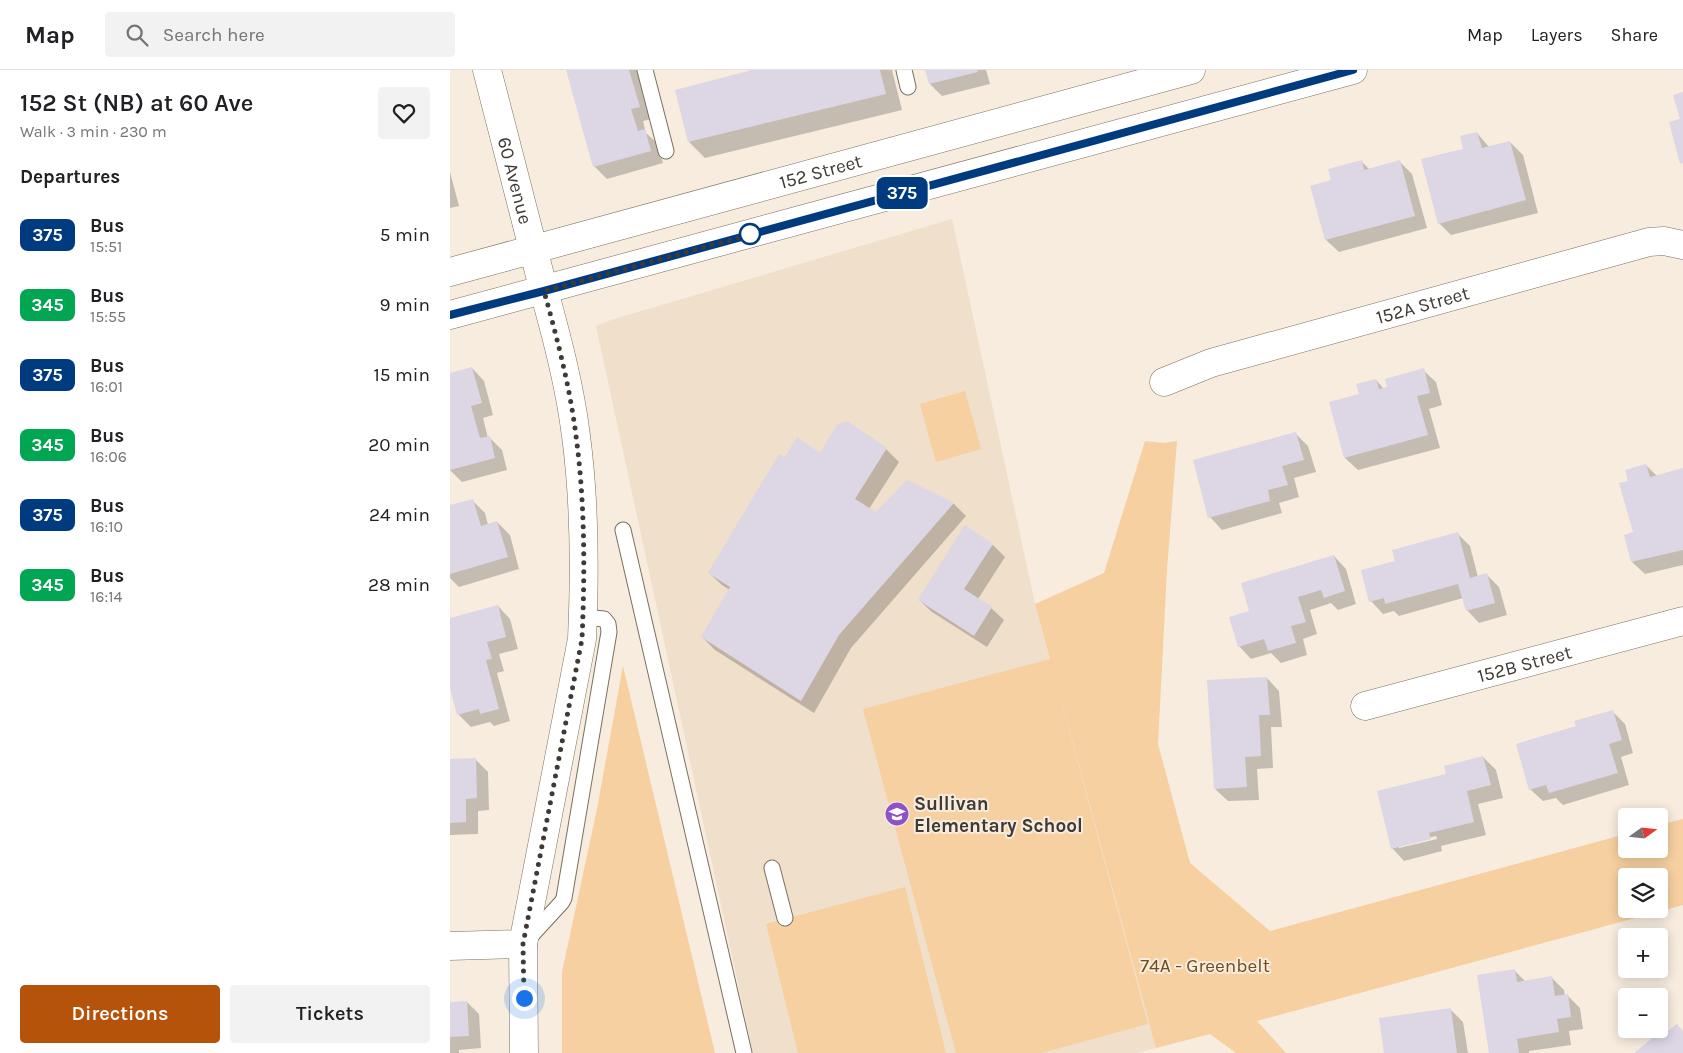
<!DOCTYPE html>
<meta charset="utf-8">
<style>
:root{--surface:#fff;--page:#f2f2f2;--text:#202124;--muted:#757577;--line:#e0e0e0;--accent:#b45309}
body{margin:0;font-family:Karla,sans-serif;background:var(--page);color:var(--text);height:100vh;display:flex;flex-direction:column;font-size:19px;white-space:nowrap}
*{box-sizing:border-box;margin:0}
p{font-size:16px;color:var(--muted)}
.icon{flex:none;width:28px;height:28px;fill:none;stroke:currentColor;stroke-width:2;stroke-linecap:round;stroke-linejoin:round}
.map{position:relative;flex:1;overflow:hidden}
.details{display:flex;flex-direction:column;background:var(--surface);width:450px}
.details>*{flex:none}
.badge{padding:0 10px;border-radius:8px;font-size:18px;line-height:32px}
.needle{width:32px;rotate:75deg}
.fabs{position:absolute;left:1168px;top:738px;display:grid;gap:10px}
.fabs a{display:grid;place-items:center;width:50px;height:50px;border-radius:5px;background:var(--surface);box-shadow:0 2px 12px #0003;font-size:25px}
.you{position:absolute;width:25px;height:25px;margin:-12px;border:4px solid #fff;border-radius:50%;background:#1a73e8;box-shadow:0 0 0 8px #1a73e833}
.map>.badge{position:absolute;translate:-50% -50%;box-shadow:0 0 0 2px #fff}
h2{padding:0 20px;font-size:19px;line-height:45px}
.round{display:grid;place-items:center;flex:none;width:52px;height:52px;border-radius:5px;background:var(--page)}
.head{display:flex;align-items:center;justify-content:space-between;height:85px;padding:0 20px}
h1{font-size:24px;font-weight:600;line-height:38px}
.action{display:flex;gap:10px;margin-top:auto;padding:10px 20px}
.action a{flex:1;height:58px;border-radius:5px;background:var(--accent);color:#fff;font-size:20px;font-weight:600;line-height:58px;text-align:center}
.action a+a{background:var(--page);color:var(--text)}
ul{padding:0;list-style:none}
li{display:flex;align-items:center;gap:15px;height:70px;padding:0 20px}
li div{flex:1}
li b{display:block;font-size:19px}
li em{font-style:normal}
li .badge{min-width:55px;font-weight:700;text-align:center}
header{display:flex;align-items:center;gap:30px;box-sizing:border-box;height:70px;padding:0 25px;background:var(--surface);border-bottom:1px solid var(--line)}
header strong{font-size:24px}
nav{display:flex;gap:28px;margin-inline-start:auto;font-size:18px}
.search{width:350px;height:45px;background:var(--page);display:flex;align-items:center;gap:12px;box-sizing:border-box;padding:0 18px;border-radius:5px;color:var(--muted);font-size:19px}
main{display:flex;flex:1;min-height:0}
.map>svg:first-child{display:block}
</style>
<header>
<strong>Map</strong>
<div class="search"><svg class="icon" aria-label="search" viewBox="0 0 24 24"><circle cx="10" cy="10" r="6"/><path d="M15 15l6 6"/></svg>Search here</div>
<nav><a>Map</a><a>Layers</a><a>Share</a></nav>
</header>
<main>
<section class="details">
<div class="head"><div><h1>152 St (NB) at 60 Ave</h1><p>Walk · 3 min · 230 m</p></div><a class="round"><svg class="icon" aria-label="heart" viewBox="0 0 24 24"><path d="M12 20l-8-8c-3-5 5-10 8-4 3-6 11-1 8 4z"/></svg></a></div>
<h2>Departures</h2>
<ul>
<li><span class="badge" style="background:#003b80;color:#fff">375</span><div><b>Bus</b><p>15:51</p></div><em>5 min</em></li>
<li><span class="badge" style="background:#00a651;color:#fff">345</span><div><b>Bus</b><p>15:55</p></div><em>9 min</em></li>
<li><span class="badge" style="background:#003b80;color:#fff">375</span><div><b>Bus</b><p>16:01</p></div><em>15 min</em></li>
<li><span class="badge" style="background:#00a651;color:#fff">345</span><div><b>Bus</b><p>16:06</p></div><em>20 min</em></li>
<li><span class="badge" style="background:#003b80;color:#fff">375</span><div><b>Bus</b><p>16:10</p></div><em>24 min</em></li>
<li><span class="badge" style="background:#00a651;color:#fff">345</span><div><b>Bus</b><p>16:14</p></div><em>28 min</em></li>
</ul>
<div class="action"><a>Directions</a><a>Tickets</a></div>
</section>
<div class="map">
<svg width="1233" height="983" viewBox="0 0 1233 983">
<rect width="100%" height="100%" fill="#f7ecde"/>
<path fill="#efdfcb" d="M 502,149 L 585,534 L 706,978 L 687,983 L 303,983 L 146,256 L 161,250 Z"/>
<g fill="#f6d0a0" fill-rule="evenodd">
<path d="M 515,321 L 531,379 L 486,392 L 470,334 Z"/>
<path d="M 695,371 L 714,373 L 727,371 L 717,500 L 708,674 L 740,793 L 820,861 L 1176,764 L 1176,779 L 1209,779 L 1209,755 L 1233,749 L 1233,835 L 807,951 L 836,983 L 786,983 L 760,964 L 706,978 L 600,589 L 698,954 L 591,983 L 506,983 L 413,639 L 600,589 L 585,534 L 654,503 ZM 1209,806 L 1209,839 L 1176,839 L 1176,806 Z"/>
<path d="M 173,596 L 265,983 L 112,983 L 112,902 L 147,739 Z"/>
<path d="M 455,817 L 496,983 L 348,983 L 316,854 Z"/>
</g>
<g fill="#0003" fill-rule="evenodd">
<path d="M 117,0 L 188,0 L 202,49 L 193,51 L 196,63 L 207,73 L 213,93 L 157,109 L 144,96 Z"/>
<path d="M 307,0 L 442,0 L 452,40 L 255,88 L 239,72 Z"/>
<path d="M 476,0 L 536,0 L 540,14 L 492,26 L 480,14 Z"/>
<path d="M 1027,63 L 1040,78 L 1060,72 L 1073,85 L 1088,143 L 1001,165 L 989,153 Z"/>
<path d="M 911,91 L 920,100 L 949,91 L 962,104 L 977,158 L 889,182 L 876,170 L 882,111 Z"/>
<path d="M 0,102 L 9,136 L 0,138 Z"/>
<path d="M 22,298 L 34,311 L 43,345 L 33,348 L 38,368 L 39,367 L 52,380 L 57,400 L 12,412 L 0,400 L 0,304 Z"/>
<path d="M 973,300 L 986,312 L 992,335 L 979,339 L 990,378 L 908,400 L 895,388 L 910,325 L 926,310 L 934,319 Z"/>
<path d="M 397,353 L 436,379 L 449,392 L 419,439 L 426,443 L 457,412 L 504,434 L 516,446 L 401,578 L 364,643 L 265,580 L 252,567 L 280,520 L 272,515 L 259,503 L 335,389 L 371,384 Z"/>
<path d="M 846,364 L 858,376 L 866,402 L 844,408 L 849,427 L 829,433 L 832,443 L 772,460 L 760,447 Z"/>
<path d="M 1196,395 L 1207,406 L 1233,399 L 1233,495 L 1195,504 L 1182,492 L 1175,466 L 1184,463 L 1179,412 Z"/>
<path d="M 22,430 L 35,443 L 38,455 L 47,452 L 60,465 L 69,499 L 9,517 L 0,508 L 0,437 Z"/>
<path d="M 1007,463 L 1020,476 L 1028,507 L 1036,504 L 1049,517 L 1057,545 L 1029,553 L 1017,540 L 1013,528 L 949,546 L 944,541 L 933,544 L 921,531 L 947,492 Z"/>
<path d="M 543,475 L 555,487 L 528,529 L 541,538 L 554,550 L 537,577 L 482,542 L 469,530 Z"/>
<path d="M 884,486 L 896,499 L 906,534 L 888,540 L 881,533 L 860,540 L 867,564 L 853,569 L 857,585 L 831,593 L 821,583 L 801,589 L 789,576 L 801,541 Z"/>
<path d="M 48,536 L 60,549 L 68,579 L 49,584 L 54,601 L 47,603 L 60,651 L 44,656 L 40,652 L 21,657 L 8,644 L 0,613 L 0,549 Z"/>
<path d="M 817,608 L 829,621 L 832,657 L 821,657 L 823,698 L 807,699 L 809,730 L 778,731 L 765,719 Z"/>
<path d="M 1163,642 L 1175,654 L 1183,683 L 1171,687 L 1179,715 L 1113,735 L 1106,728 L 1093,731 L 1080,719 L 1127,657 Z"/>
<path d="M 1033,687 L 1046,700 L 1053,728 L 1028,734 L 1036,765 L 991,776 L 992,781 L 954,791 L 942,778 L 997,705 ZM 986,766 L 987,769 L 949,778 L 949,776 Z"/>
<path d="M 0,690 L 26,690 L 38,702 L 39,740 L 28,741 L 28,764 L 0,765 Z"/>
<path d="M 1064,900 L 1076,912 L 1102,908 L 1114,920 L 1115,926 L 1118,926 L 1130,938 L 1133,959 L 1119,961 L 1121,975 L 1079,981 L 1079,983 L 1041,983 Z"/>
<path d="M 17,932 L 29,944 L 31,978 L 9,980 L 9,983 L 0,983 L 0,933 Z"/>
<path d="M 1001,940 L 1013,952 L 1018,983 L 935,983 Z"/>
</g>
<g fill="#dcd6e5">
<path d="M 116,0 L 179,0 L 190,37 L 181,39 L 188,61 L 195,59 L 201,81 L 143,97 Z"/>
<path d="M 302,0 L 430,0 L 436,24 L 238,72 L 225,20 Z"/>
<path d="M 475,0 L 527,0 L 528,2 L 479,14 Z"/>
<path d="M 1233,22 L 1233,93 L 1230,94 L 1219,52 L 1230,49 L 1223,25 Z"/>
<path d="M 1027,62 L 1032,78 L 1060,71 L 1076,130 L 988,154 L 971,89 L 1013,79 L 1010,66 Z"/>
<path d="M 912,90 L 914,100 L 950,90 L 965,146 L 875,170 L 860,116 L 881,110 L 878,99 Z"/>
<path d="M 22,297 L 32,333 L 21,336 L 30,368 L 40,366 L 45,388 L 0,400 L 0,303 Z"/>
<path d="M 974,298 L 980,323 L 967,326 L 978,365 L 894,388 L 879,332 L 909,324 L 906,314 L 926,309 L 929,319 L 937,317 L 935,309 Z"/>
<path d="M 397,351 L 437,378 L 405,429 L 426,442 L 457,410 L 504,433 L 389,565 L 351,631 L 251,567 L 280,517 L 258,503 L 329,384 L 335,387 L 347,367 L 370,383 L 387,355 Z"/>
<path d="M 846,362 L 854,390 L 832,396 L 838,415 L 818,420 L 820,431 L 758,448 L 743,390 Z"/>
<path d="M 1196,394 L 1200,407 L 1233,398 L 1233,480 L 1181,492 L 1174,465 L 1183,462 L 1169,413 L 1178,411 L 1175,400 Z"/>
<path d="M 23,429 L 31,456 L 47,451 L 58,487 L 0,504 L 0,435 Z"/>
<path d="M 515,455 L 543,474 L 514,519 L 542,537 L 524,566 L 468,530 Z"/>
<path d="M 1008,462 L 1020,508 L 1037,503 L 1045,533 L 1016,541 L 1008,514 L 935,534 L 934,528 L 919,532 L 911,500 L 945,491 L 942,480 Z"/>
<path d="M 884,485 L 895,521 L 874,528 L 871,520 L 848,527 L 856,552 L 841,556 L 846,573 L 818,581 L 814,569 L 788,577 L 779,547 L 799,541 L 791,513 Z"/>
<path d="M 48,535 L 56,567 L 37,572 L 42,589 L 36,590 L 49,639 L 30,644 L 29,639 L 7,645 L 0,618 L 0,548 Z"/>
<path d="M 817,607 L 820,645 L 809,645 L 811,686 L 795,687 L 797,717 L 764,719 L 757,610 Z"/>
<path d="M 1163,640 L 1172,670 L 1159,674 L 1168,703 L 1099,723 L 1096,715 L 1079,720 L 1066,674 L 1126,656 L 1124,651 Z"/>
<path d="M 1033,686 L 1041,715 L 1017,721 L 1024,752 L 979,763 L 981,769 L 941,779 L 927,721 L 996,704 L 994,696 Z"/>
<path d="M 26,688 L 27,728 L 16,729 L 16,752 L 0,753 L 0,689 Z"/>
<path d="M 1065,899 L 1067,912 L 1102,906 L 1105,926 L 1118,924 L 1121,947 L 1107,949 L 1109,962 L 1067,969 L 1069,983 L 1039,983 L 1027,905 Z"/>
<path d="M 17,931 L 19,966 L 0,967 L 0,932 Z"/>
<path d="M 1001,938 L 1007,983 L 934,983 L 929,948 Z"/>
<path d="M 1227,954 L 1233,961 L 1233,983 L 1184,983 L 1211,961 L 1214,964 Z"/>
</g>
<g fill="none" stroke-linecap="round" stroke-linejoin="round">
<defs>
<g id="lane">
<path d="M 195,0 L 216,81"/>
<path d="M 454,0 L 458,17"/>
<path d="M 173,460 L 294,983"/>
<path d="M 322,798 L 335,848"/>
<path d="M 78,869 L 112,832 L 114,828 L 159,562 L 158,554 L 154,549 L 133,547"/>
</g>
<g id="street">
<path id="s1" d="M 714,312 L 761,293 L 1199,172 L 1214,171 L 1233,175"/>
<path id="s2" d="M 915,636 L 1233,551"/>
<path d="M 0,876 L 73,874"/>
<path d="M 74,983 L 73,874 L 132,569 C 135,502 135,433 126,366 C 120,317 107,268 94,221"/>
</g>
<g id="secondary">
<path id="s3" d="M 37,0 L 94,221"/>
<path id="s4" d="M 0,202 L 741,0"/>
<path d="M 0,245 L 903,0"/>
</g>
</defs>
<use href="#lane" stroke="#797063" stroke-width="17"/>
<use href="#street" stroke="#797063" stroke-width="29"/>
<use href="#secondary" stroke="#797063" stroke-width="29"/>
<use href="#lane" stroke="#fff" stroke-width="15"/>
<use href="#street" stroke="#fff" stroke-width="28"/>
<use href="#secondary" stroke="#fff" stroke-width="28"/>
</g>
<g fill="none" stroke-linecap="round" stroke-linejoin="round">
<defs>
<path id="line" d="M 0,245 L 94,221 L 903,0"/>
</defs>
<use href="#line" stroke="#fff" stroke-width="11"/>
<use href="#line" stroke="#003b80" stroke-width="8"/>
<path stroke="#3f3a35" stroke-width="5" stroke-dasharray="0 9" d="M 74,928 L 73,874 L 132,569 C 135,502 135,433 126,366 C 120,317 107,268 94,221 L 303,164 L 300,164"/>
</g>
<defs>
<symbol id="school-disc" viewBox="-11 -11 22 22"><circle r="9.5" fill="#8f51c7" stroke="#f7ecde"/><path d="M0-5L7-2L0 1L-7-2ZM-4 1L0 2.5L4 1V4Q0 6-4 4Z" fill="#fff"/></symbol>
</defs>
<g fill-rule="evenodd">
<use href="#school-disc" x="433" y="730" width="28" height="28"/>
</g>
<circle fill="#fff" stroke="#003b80" stroke-width="2.5" cx="300" cy="164" r="10"/>
<g text-anchor="middle" stroke-width="4" stroke-linejoin="round" paint-order="stroke">
<g font-size="19" fill="#3f3a35" stroke="#f7ecde">
<text dy="7" stroke="none"><textPath href="#s4" startOffset="384">152 Street</textPath></text>
<text dy="7" stroke="none"><textPath href="#s3" startOffset="114">60 Avenue</textPath></text>
<text dy="7" stroke="none"><textPath href="#s1" startOffset="270">152A Street</textPath></text>
<text dy="7" stroke="none"><textPath href="#s2" startOffset="165">152B Street</textPath></text>
</g>
<g font-size="19" font-weight="bold" fill="#3f3a35" stroke="#f7ecde" text-anchor="start">
<text x="464" y="740">Sullivan<tspan x="464" dy="22">Elementary School</tspan></text>
</g>
<g font-size="19" fill="#6f4d1c" stroke="#f7ecde">
<text x="755" y="902">74A - Greenbelt</text>
</g>
</g>
</svg>
<div class="fabs">
<a><svg class="needle" viewBox="-14 -14 28 28"><path d="M0-13l5 13h-10z" fill="#e53935"/><path d="M0 13l5-13h-10z" fill="#757577"/></svg></a>
<a><svg class="icon" aria-label="layers" viewBox="0 0 24 24"><path d="M12 4l9 5-9 5-9-5zM3 14l9 5 9-5"/></svg></a>
<a>+</a>
<a>−</a>
</div>
<div class="you" style="left:74px;top:928px"></div>
<b class="badge" style="left:452px;top:123px;background:#003b80;color:#fff">375</b>
</div>
</main>
